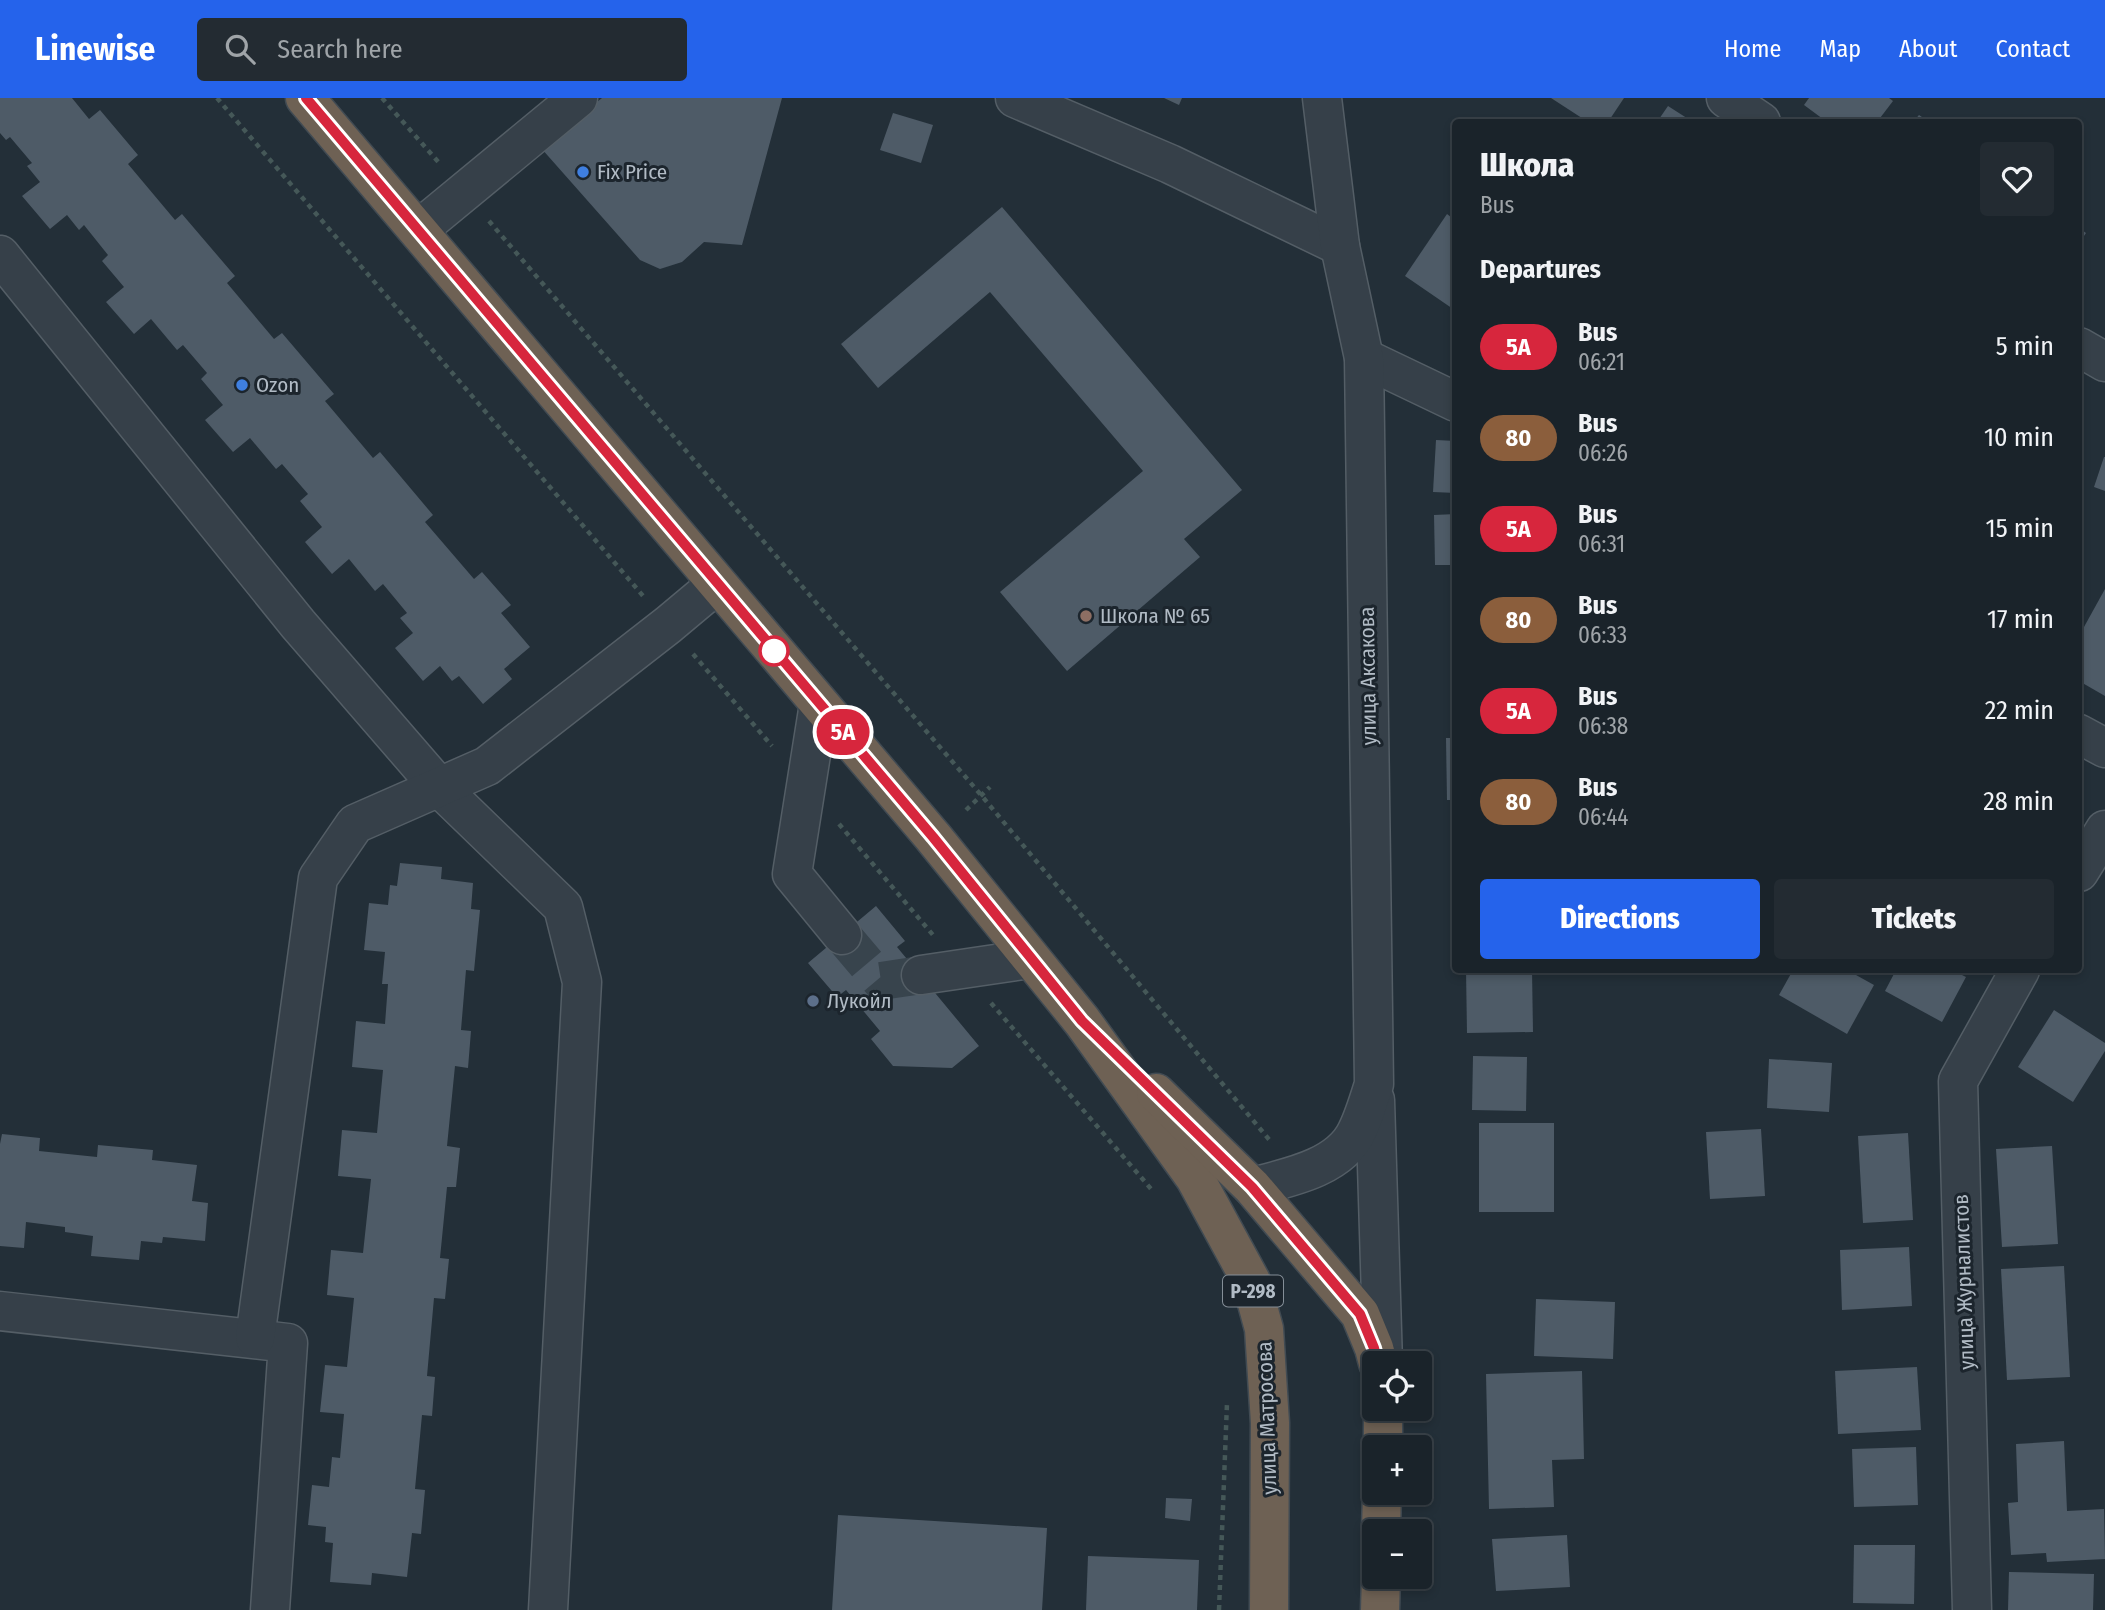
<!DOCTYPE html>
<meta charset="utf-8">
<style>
:root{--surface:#1a232a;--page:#232b32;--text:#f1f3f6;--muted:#9fa4a8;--line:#384047;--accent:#2563eb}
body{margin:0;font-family:"Fira Sans Condensed",sans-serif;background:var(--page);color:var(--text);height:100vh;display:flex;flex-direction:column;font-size:26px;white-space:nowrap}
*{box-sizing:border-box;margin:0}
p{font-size:23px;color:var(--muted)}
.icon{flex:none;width:38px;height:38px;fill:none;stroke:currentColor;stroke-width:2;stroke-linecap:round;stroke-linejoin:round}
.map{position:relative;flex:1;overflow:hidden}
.panel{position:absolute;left:1452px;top:21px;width:630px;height:854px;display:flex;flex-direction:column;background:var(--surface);border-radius:7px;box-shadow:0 4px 10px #0003,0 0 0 2px var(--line)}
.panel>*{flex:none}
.badge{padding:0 14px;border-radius:23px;font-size:24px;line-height:46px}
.tools{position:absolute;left:1362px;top:1253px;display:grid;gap:14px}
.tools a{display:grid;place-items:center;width:70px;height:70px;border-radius:7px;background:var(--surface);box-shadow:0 4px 10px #0003,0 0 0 2px var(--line);font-size:35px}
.map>.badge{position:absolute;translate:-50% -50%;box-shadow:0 0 0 4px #fff}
h2{padding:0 28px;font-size:26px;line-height:63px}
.round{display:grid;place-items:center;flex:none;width:74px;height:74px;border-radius:7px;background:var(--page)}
.overview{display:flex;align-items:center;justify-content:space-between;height:119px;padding:0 28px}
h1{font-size:33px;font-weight:800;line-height:52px}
.primary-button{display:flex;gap:14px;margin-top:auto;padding:14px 28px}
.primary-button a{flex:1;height:80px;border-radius:7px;background:var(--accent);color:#fff;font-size:28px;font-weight:800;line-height:80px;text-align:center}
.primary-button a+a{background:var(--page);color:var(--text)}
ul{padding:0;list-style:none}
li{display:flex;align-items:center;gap:21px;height:91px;padding:0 28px}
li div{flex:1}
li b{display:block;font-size:26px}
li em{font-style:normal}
li .badge{min-width:77px;font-weight:700;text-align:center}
header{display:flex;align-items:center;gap:42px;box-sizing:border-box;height:98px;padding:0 35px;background:var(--accent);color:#fff}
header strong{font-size:33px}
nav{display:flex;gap:38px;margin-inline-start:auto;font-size:24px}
.search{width:490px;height:63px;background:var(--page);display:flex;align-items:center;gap:18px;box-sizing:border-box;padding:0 24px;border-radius:7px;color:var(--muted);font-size:26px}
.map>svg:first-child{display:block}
</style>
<header>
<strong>Linewise</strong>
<div class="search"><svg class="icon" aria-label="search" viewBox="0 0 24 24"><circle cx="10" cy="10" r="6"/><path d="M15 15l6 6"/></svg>Search here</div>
<nav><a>Home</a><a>Map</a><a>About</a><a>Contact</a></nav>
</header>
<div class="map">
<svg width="2105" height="1512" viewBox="0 0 2105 1512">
<rect width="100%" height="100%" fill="#232f38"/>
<g fill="#4e5b67">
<path d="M 0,0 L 72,0 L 89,21 L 100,12 L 138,57 L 128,66 L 175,122 L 182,116 L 235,178 L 227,185 L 274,241 L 282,235 L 334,296 L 325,303 L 373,360 L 380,354 L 433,417 L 425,424 L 474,481 L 482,474 L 511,507 L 501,515 L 530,549 L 504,571 L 512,581 L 483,606 L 459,578 L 452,583 L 440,568 L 423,583 L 395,550 L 413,535 L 400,520 L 407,515 L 383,486 L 375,493 L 349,461 L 332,476 L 305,444 L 322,429 L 300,403 L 308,396 L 282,366 L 276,371 L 250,340 L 233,354 L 205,322 L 223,307 L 201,281 L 207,275 L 183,247 L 177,252 L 151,221 L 134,236 L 106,204 L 124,189 L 102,163 L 108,157 L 84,127 L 79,132 L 67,117 L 50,131 L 22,98 L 40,84 L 27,68 L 32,65 L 10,39 L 6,42 L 0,35 Z"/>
<path d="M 602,0 L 782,0 L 742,147 L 704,144 L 682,164 L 660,171 L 640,162 L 541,50 Z"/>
<path d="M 1164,0 L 1182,0 L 1179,7 Z"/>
<path d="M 1551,0 L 1624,0 L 1608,24 L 1588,24 Z"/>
<path d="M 1809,0 L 1889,0 L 1893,3 L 1877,24 L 1827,24 L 1804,7 Z"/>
<path d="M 1668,8 L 1693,24 L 1657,24 Z"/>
<path d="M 893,15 L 933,27 L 921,65 L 880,52 Z"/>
<path d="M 1919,17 L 1929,24 L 1913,24 Z"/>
<path d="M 1002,109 L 1242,392 L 1184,441 L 1200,459 L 1067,573 L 1000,494 L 1143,373 L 990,194 L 878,290 L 841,246 Z"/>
<path d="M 1447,116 L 1456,123 L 1456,213 L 1405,178 Z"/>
<path d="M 2079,130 L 2086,135 L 2079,145 Z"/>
<path d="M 1436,342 L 1456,343 L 1456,395 L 1433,394 Z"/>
<path d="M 2104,359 L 2105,359 L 2105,393 L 2094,389 Z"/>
<path d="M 1456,416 L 1456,467 L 1435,467 L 1434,417 Z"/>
<path d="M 2105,491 L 2105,598 L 2079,583 L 2079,538 Z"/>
<path d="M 1446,640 L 1456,640 L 1456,702 L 1447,702 Z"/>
<path d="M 400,765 L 442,769 L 441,781 L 473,785 L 471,811 L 480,812 L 474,873 L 466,872 L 461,932 L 471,933 L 468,970 L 455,968 L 447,1048 L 460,1050 L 456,1089 L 447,1089 L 440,1160 L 449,1161 L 445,1201 L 434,1200 L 427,1278 L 435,1279 L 432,1318 L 422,1317 L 415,1391 L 425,1392 L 421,1436 L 412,1435 L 407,1479 L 372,1475 L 371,1487 L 330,1484 L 333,1445 L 325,1444 L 326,1429 L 308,1427 L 312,1387 L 329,1389 L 332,1359 L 340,1360 L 344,1316 L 320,1314 L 325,1267 L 347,1269 L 354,1200 L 327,1197 L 331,1152 L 363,1155 L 371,1081 L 338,1078 L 342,1032 L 377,1035 L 383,972 L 352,969 L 356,923 L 385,926 L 388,886 L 382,886 L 385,854 L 364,852 L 369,805 L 388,807 L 390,787 L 397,788 Z"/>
<path d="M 876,808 L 905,843 L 897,849 L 979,948 L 952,970 L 893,968 L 871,941 L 880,933 L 846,892 L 837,899 L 808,865 Z"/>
<path d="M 1466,872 L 1532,872 L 1533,934 L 1467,935 Z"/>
<path d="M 1793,872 L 1847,872 L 1874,887 L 1847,936 L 1779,897 Z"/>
<path d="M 1896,872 L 1952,872 L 1966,879 L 1942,924 L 1885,893 Z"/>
<path d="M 2054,912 L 2105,945 L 2105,953 L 2073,1004 L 2018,969 Z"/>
<path d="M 1473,958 L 1527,959 L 1526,1013 L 1472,1012 Z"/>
<path d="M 1769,961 L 1832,965 L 1829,1014 L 1767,1010 Z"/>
<rect x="1479" y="1025" width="75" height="89"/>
<path d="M 1761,1031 L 1765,1098 L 1710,1101 L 1706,1034 Z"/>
<path d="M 1908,1035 L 1913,1122 L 1863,1125 L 1858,1038 Z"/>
<path d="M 2,1036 L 40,1040 L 39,1053 L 97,1059 L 98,1047 L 153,1052 L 152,1062 L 197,1067 L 192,1103 L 208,1105 L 205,1143 L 163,1139 L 162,1145 L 141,1143 L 139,1162 L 91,1158 L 93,1138 L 65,1134 L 65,1129 L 26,1124 L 24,1150 L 0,1148 L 0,1046 Z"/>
<path d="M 2052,1048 L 2058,1146 L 2002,1149 L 1996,1051 Z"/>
<path d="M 1909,1149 L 1912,1208 L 1842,1212 L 1840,1152 Z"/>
<path d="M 2064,1168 L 2070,1279 L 2007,1282 L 2001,1171 Z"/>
<path d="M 1536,1201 L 1615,1204 L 1613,1261 L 1534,1258 Z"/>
<path d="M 1917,1269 L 1921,1332 L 1838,1336 L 1835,1273 Z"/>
<path d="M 1582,1273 L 1584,1361 L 1552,1362 L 1554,1409 L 1489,1411 L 1486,1276 Z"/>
<path d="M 2064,1343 L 2067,1413 L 2104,1411 L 2105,1461 L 2047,1464 L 2046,1455 L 2011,1457 L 2008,1405 L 2018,1404 L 2016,1346 Z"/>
<path d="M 1916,1349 L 1918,1407 L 1854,1409 L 1852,1351 Z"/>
<path d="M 1166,1400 L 1192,1401 L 1190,1423 L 1165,1420 Z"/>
<path d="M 838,1417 L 1047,1430 L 1042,1512 L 832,1512 Z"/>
<path d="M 1567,1437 L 1570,1489 L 1496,1493 L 1492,1441 Z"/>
<path d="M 1854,1447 L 1915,1447 L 1914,1506 L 1853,1505 Z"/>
<path d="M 1088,1458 L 1199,1462 L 1197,1512 L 1086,1512 Z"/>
<path d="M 2009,1474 L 2094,1476 L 2093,1512 L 2008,1512 Z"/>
</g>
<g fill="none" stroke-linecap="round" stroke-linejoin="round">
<path stroke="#38444d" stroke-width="38" stroke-dasharray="38 19" stroke-linecap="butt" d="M 842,837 L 881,883 L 921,877"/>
<defs>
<g id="minor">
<path d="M 1015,0 L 1170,66 L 1340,148"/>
<path d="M 1726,0 L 1761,24"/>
<path d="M 418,132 L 578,0"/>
<path d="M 0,157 L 298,526 L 439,689 L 563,809 L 582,884 L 548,1512"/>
<path d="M 2079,249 L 2105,264"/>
<path d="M 1364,260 L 1456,304"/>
<path d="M 819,606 L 792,776 L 842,837"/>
<path d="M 2079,636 L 2105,650"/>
<path d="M 2079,774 L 2105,732"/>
<path d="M 921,877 L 1030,861"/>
<path d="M 1375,1002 L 1383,1265"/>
<path d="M 1252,1089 C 1287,1080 1340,1070 1357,1033 C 1364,1019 1369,1002 1374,986 L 1364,260 L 1340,148 L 1322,0"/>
<path d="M 0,1213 L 288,1245 L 270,1512"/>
<path d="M 255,1240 L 318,780 L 355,726 L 487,668 L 668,527 L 717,486"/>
<path d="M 1972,1512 L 1958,983 L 2020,872"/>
</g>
<g id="highway">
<path d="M 305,0 L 933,739 L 1082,923 L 1195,1080 L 1251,1183 L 1264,1231 L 1270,1325 L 1269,1512"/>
<path d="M 1156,995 L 1252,1089 L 1360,1216 L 1374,1250 L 1378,1265"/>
<path d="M 1383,1349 L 1383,1311"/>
<path d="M 1381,1433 L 1382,1395"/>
<path d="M 1380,1512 L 1381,1479"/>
</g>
</defs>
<use href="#minor" stroke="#545e66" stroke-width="41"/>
<use href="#highway" stroke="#414b53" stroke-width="41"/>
<g stroke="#455858" stroke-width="4.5" stroke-dasharray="5 5" stroke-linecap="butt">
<path d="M 217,0 L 644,499"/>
<path d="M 382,0 L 440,66"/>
<path d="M 489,123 L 981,697 L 1272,1045"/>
<path d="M 693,556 L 772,648"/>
<path d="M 966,712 L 990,689"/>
<path d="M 839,726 L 933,837"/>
<path d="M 991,905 L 1152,1092"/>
<path d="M 1219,1512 L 1227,1305"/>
</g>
<use href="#minor" stroke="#364049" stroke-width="38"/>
<use href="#highway" stroke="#6e6154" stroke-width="38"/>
</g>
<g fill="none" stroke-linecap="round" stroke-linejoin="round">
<defs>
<path id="line" d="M 306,0 L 933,739 L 1082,923 L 1252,1089 L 1360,1216 L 1374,1250 L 1378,1265"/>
</defs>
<use href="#line" stroke="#fff" stroke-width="16"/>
<use href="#line" stroke="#d7263d" stroke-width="10"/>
</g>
<g fill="#3f7fe0" stroke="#1c252d" stroke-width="2.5">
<circle cx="583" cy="74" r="7"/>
<circle cx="242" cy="287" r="7"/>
</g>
<circle fill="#8d6e63" stroke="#1c252d" stroke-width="2.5" cx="1086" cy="518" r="7"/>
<circle fill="#fff" stroke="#d7263d" stroke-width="3.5" cx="774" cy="553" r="14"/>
<circle fill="#5c6f8a" stroke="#1c252d" stroke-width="2.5" cx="813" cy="903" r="7"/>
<g text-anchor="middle" stroke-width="6" stroke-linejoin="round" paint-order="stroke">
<rect fill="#1c252d" stroke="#848e97" stroke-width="2" x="1223" y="1177.5" width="60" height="31" rx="5"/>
<g font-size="19" font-weight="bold" fill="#b1bbc5">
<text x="1253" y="1200">Р-298</text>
</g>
<g font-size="21" fill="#b1bbc5" stroke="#1c252d" text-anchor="start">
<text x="597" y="81">Fix Price</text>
<text x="256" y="294">Ozon</text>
<text x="1100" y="525">Школа № 65</text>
<text x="827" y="910">Лукойл</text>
</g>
<g font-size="21" fill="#b1bbc5" stroke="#1c252d">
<text transform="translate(1368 578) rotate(-91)" y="7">улица Аксакова</text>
<text transform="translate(1964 1184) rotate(-92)" y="7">улица Журналистов</text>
<text transform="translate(1267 1320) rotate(-92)" y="7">улица Матросова</text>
</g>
</g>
</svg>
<div class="tools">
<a><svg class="icon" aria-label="locate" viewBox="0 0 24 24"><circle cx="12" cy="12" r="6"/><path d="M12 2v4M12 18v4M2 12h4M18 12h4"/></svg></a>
<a>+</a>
<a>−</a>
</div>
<b class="badge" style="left:843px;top:634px;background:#d7263d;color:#fff">5А</b>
<section class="panel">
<div class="overview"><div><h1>Школа</h1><p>Bus</p></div><a class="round"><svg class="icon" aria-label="heart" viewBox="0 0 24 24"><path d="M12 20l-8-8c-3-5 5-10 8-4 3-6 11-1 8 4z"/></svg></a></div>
<h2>Departures</h2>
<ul>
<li><span class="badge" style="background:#d7263d;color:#fff">5А</span><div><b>Bus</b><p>06:21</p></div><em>5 min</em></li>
<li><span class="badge" style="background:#8b5e3c;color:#fff">80</span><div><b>Bus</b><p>06:26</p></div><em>10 min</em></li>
<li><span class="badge" style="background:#d7263d;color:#fff">5А</span><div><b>Bus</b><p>06:31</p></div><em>15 min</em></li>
<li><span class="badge" style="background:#8b5e3c;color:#fff">80</span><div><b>Bus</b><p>06:33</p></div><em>17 min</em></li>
<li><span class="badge" style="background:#d7263d;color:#fff">5А</span><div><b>Bus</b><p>06:38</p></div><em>22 min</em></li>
<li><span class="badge" style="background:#8b5e3c;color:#fff">80</span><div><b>Bus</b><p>06:44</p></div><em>28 min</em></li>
</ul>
<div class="primary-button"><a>Directions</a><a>Tickets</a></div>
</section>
</div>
